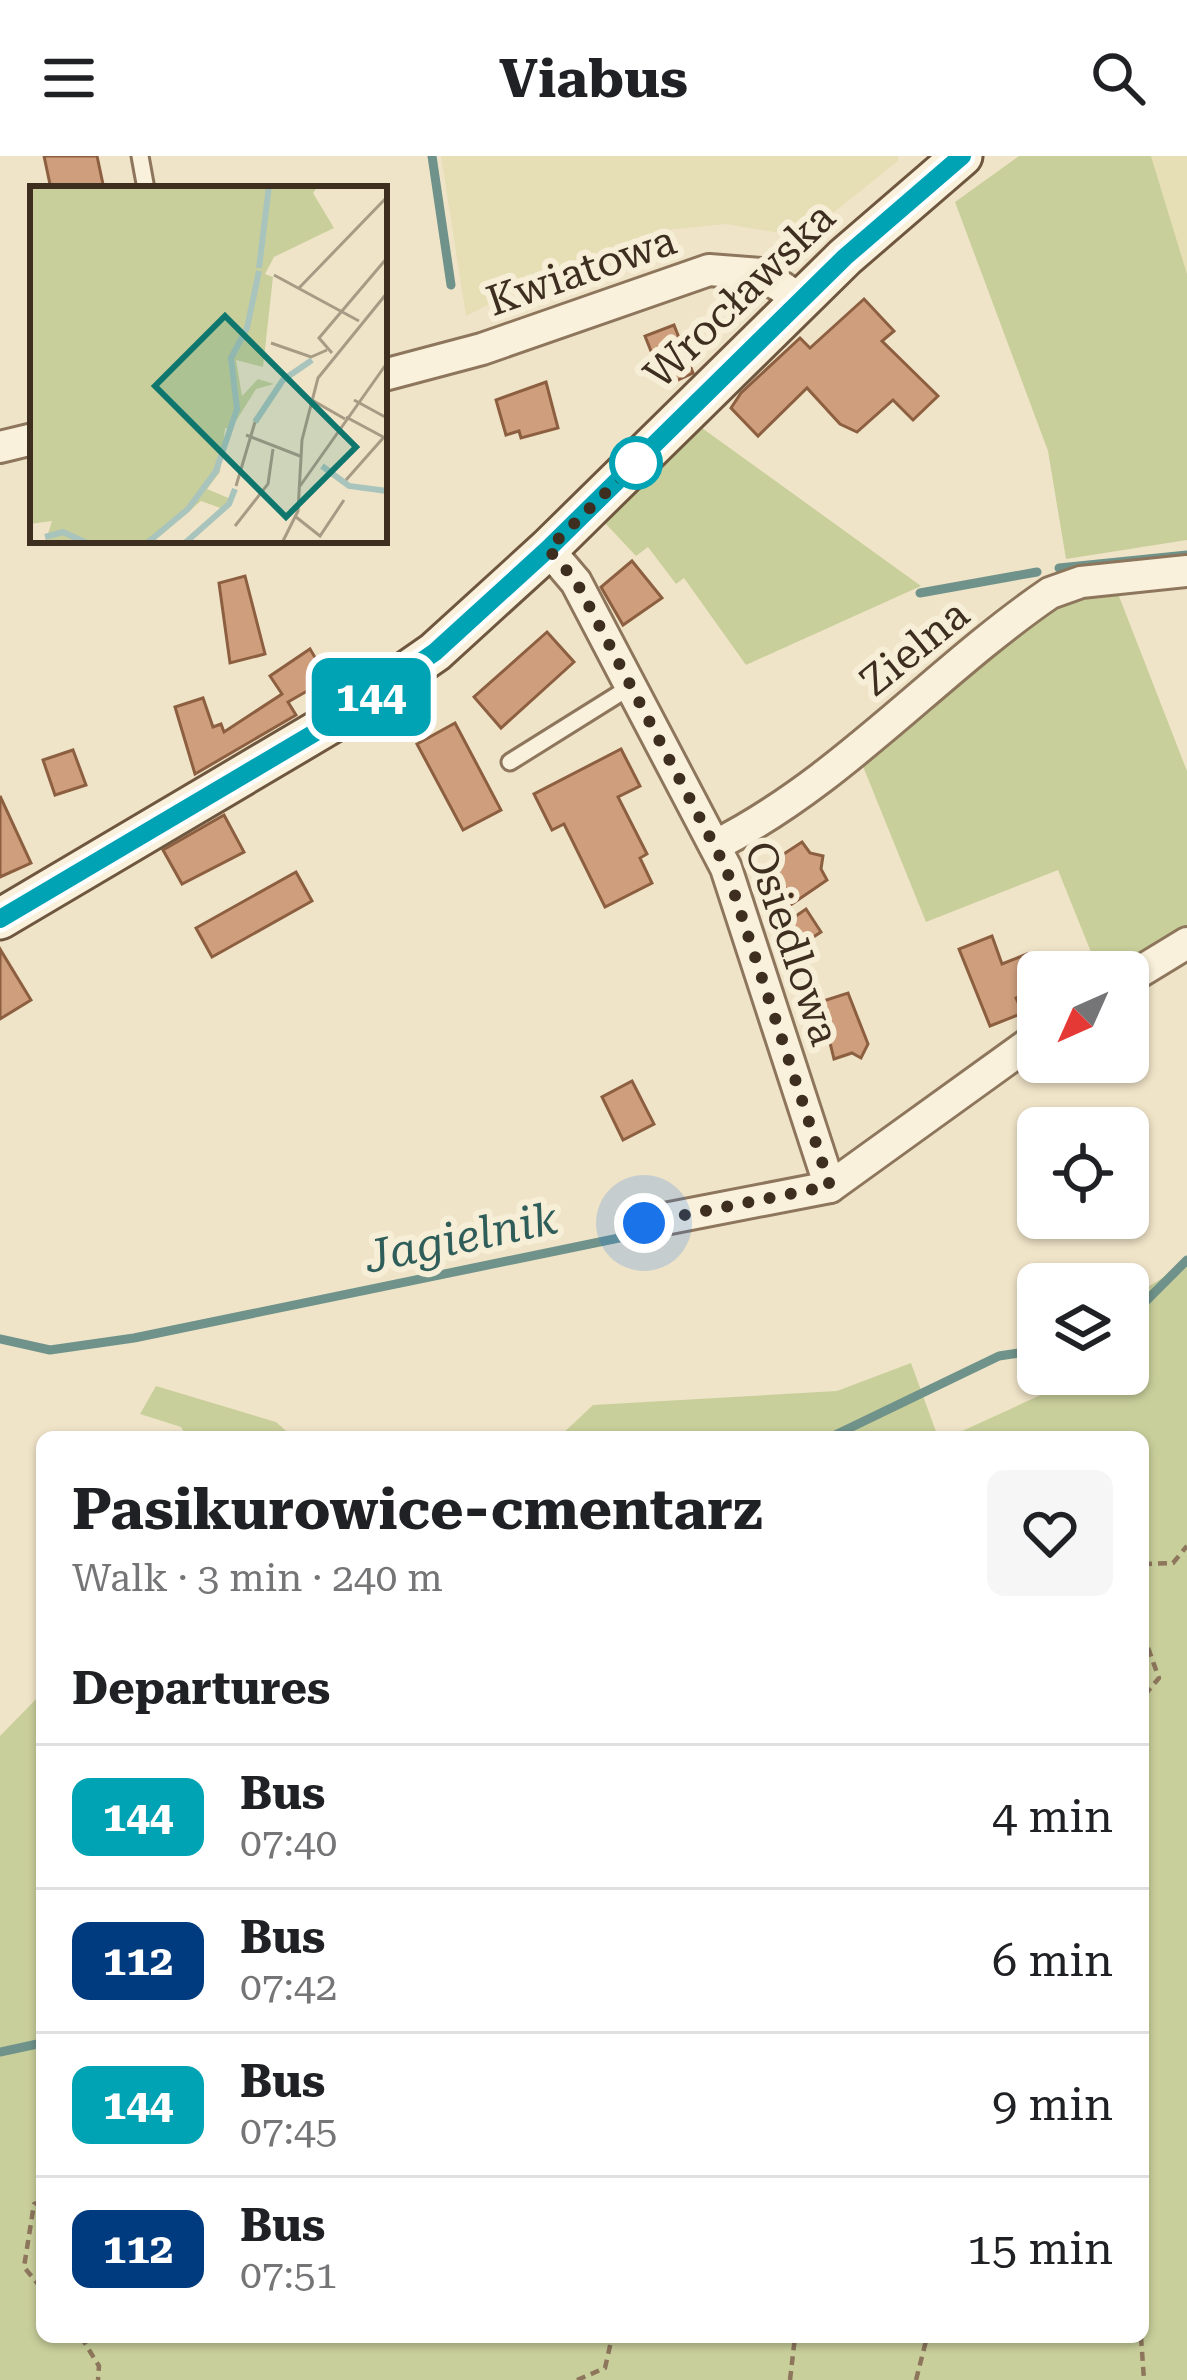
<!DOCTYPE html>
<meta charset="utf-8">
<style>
:root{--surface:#fff;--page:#f6f6f6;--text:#202124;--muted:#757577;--line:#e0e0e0}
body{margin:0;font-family:"Roboto Serif",serif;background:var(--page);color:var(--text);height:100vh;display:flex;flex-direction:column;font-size:45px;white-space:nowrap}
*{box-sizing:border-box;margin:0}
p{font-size:39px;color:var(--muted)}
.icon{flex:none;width:66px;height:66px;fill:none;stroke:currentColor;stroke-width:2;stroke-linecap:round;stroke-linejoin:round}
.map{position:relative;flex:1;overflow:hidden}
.details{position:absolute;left:36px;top:1275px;width:1113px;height:912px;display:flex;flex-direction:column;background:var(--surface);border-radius:18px;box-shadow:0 3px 9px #0004}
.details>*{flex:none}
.badge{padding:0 24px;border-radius:18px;font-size:42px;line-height:78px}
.needle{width:78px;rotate:225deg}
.fabs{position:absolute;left:1017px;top:795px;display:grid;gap:24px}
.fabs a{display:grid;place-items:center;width:132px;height:132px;border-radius:18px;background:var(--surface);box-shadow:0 3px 9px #0004;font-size:60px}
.you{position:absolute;width:60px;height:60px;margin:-30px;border:9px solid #fff;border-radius:50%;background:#1a73e8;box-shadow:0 0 0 18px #1a73e833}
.map>.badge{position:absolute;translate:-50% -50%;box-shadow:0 0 0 6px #fff}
h2{padding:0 36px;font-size:45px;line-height:108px}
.round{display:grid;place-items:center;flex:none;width:126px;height:126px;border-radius:18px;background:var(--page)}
.headline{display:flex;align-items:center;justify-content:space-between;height:204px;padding:0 36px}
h1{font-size:57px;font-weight:700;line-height:90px}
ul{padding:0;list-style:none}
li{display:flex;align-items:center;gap:36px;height:144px;padding:0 36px;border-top:3px solid var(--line)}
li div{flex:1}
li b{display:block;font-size:45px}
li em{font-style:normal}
li .badge{min-width:132px;font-weight:700;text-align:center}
header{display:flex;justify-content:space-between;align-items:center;height:156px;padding:0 36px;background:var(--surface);font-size:54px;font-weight:700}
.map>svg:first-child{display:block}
</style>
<header><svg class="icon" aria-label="menu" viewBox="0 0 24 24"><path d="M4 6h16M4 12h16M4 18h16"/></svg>Viabus<svg class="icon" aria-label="search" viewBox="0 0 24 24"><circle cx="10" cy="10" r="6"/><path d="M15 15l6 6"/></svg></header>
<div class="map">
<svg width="1187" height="2224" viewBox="0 0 1187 2224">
<rect width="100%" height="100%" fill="#f0e4c8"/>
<g fill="#e6deb5">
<path d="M 441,0 L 898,0 L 898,5 L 803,81 L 726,68 L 667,74 L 559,113 L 466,160 Z"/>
<path d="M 1151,0 L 1187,0 L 1187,118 Z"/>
</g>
<g fill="#c9cf9b">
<path d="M 1019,0 L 1151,0 L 1187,118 L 1187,384 L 1066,403 L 1048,295 L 955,46 Z"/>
<path d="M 702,272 L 921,430 L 746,509 L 684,422 L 676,428 L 648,391 L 636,400 L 604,366 Z"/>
<path d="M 1117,435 L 1187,615 L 1187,772 L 1118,816 L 1099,816 L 1058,714 L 926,766 L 860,603 L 1050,449 Z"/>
<path d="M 1187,1107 L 1187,2224 L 0,2224 L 0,1580 L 42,1537 L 42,2181 L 1143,2181 L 1143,1281 L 949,1281 L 1043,1238 L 1039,1218 L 1128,1218 L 1128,1143 Z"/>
<path d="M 911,1207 L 938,1281 L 559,1281 L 593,1249 L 837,1235 Z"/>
<path d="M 156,1230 L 276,1266 L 293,1281 L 187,1281 L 181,1271 L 140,1258 Z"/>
</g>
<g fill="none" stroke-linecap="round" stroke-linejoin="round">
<g stroke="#6f938a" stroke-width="9">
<path d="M 432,0 L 451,129"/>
<path d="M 1059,412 L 1187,399"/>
<path d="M 920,437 L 1037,416"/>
<path d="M 1128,1163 L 1187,1104"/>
<path d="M 0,1183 L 50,1194 L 134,1182 L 648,1076"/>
<path d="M 831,1281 L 999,1200 L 1038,1194"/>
<path d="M 0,1896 L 42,1887"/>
</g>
</g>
<g fill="#cf9f7d" stroke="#8d5f41" stroke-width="3">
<path d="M 44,0 L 97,0 L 104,33 L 51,33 Z"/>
<path d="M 864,143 L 894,175 L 882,185 L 938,240 L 913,264 L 893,244 L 857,276 L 840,268 L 807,232 L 758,280 L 731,252 L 741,237 L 800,182 L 810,192 Z"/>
<path d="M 674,169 L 693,217 L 665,230 L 645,180 Z"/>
<path d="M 546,226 L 558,272 L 521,282 L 519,275 L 506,279 L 496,244 Z"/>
<path d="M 632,405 L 662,442 L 623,469 L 601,431 Z"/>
<path d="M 245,420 L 265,498 L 230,507 L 219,427 Z"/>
<path d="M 547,476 L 574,506 L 501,572 L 474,541 Z"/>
<path d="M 310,493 L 328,523 L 288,546 L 296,559 L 195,618 L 175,551 L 203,542 L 213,571 L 221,568 L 224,576 L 282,538 L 270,520 Z"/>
<path d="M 455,567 L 501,654 L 463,674 L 417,588 Z"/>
<path d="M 621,593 L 640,630 L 618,641 L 647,698 L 640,702 L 652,727 L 605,751 L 564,668 L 552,674 L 534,638 Z"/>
<path d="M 73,594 L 86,629 L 55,639 L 43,604 Z"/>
<path d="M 0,640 L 31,707 L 0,721 Z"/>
<path d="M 224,659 L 244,696 L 182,728 L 163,694 Z"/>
<path d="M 802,686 L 810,697 L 823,700 L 821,713 L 827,724 L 792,748 L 773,705 Z"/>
<path d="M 296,716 L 312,745 L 212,801 L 196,772 Z"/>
<path d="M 806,753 L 821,776 L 798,791 L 783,769 Z"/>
<path d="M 992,780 L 1002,808 L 1027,798 L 1038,833 L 1016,842 L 1023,857 L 990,870 L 959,793 Z"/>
<path d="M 0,793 L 31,844 L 0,863 Z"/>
<path d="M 848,837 L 868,888 L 861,902 L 852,897 L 834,903 L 820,846 Z"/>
<path d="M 632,925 L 654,968 L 623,984 L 602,941 Z"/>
</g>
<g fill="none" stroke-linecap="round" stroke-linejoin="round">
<defs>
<g id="lane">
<path d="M 140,0 L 146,33"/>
<path d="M 510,606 L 630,531"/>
</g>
<g id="street">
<path d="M 384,219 L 482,193 L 709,114 L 761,118 L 800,143"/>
<path d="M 0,291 L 33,283"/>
<path d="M 548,393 L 576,426 L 726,712 L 830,1031"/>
<path d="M 716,689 C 841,626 936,515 1050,437 L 1081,426 L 1187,415"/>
<path d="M 1128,823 L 1187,787"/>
<path d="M 644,1067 L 830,1031 L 1038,881"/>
</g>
<path id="secondary" d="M 0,763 L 343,560 L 435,496 L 548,393 L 845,101 L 962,0"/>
</defs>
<use href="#lane" stroke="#8d765c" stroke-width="21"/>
<use href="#street" stroke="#8d765c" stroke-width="36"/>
<use href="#secondary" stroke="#6f573f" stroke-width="45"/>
<g stroke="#8d765c" stroke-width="4.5" stroke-dasharray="9 6" stroke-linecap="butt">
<path d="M 1143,1408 L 1173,1407 L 1187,1390"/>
<path d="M 1143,1478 L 1159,1522 L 1143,1541"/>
<path d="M 42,2045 L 34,2048 L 24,2111 L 42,2133"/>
<path d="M 81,2181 L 99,2210 L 98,2224"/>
<path d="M 1141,2181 L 1144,2224"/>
<path d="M 577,2224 L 605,2212 L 612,2181"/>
<path d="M 790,2224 L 795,2181"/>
<path d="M 916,2224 L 927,2181"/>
</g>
<use href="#lane" stroke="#faf1dc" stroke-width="15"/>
<use href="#street" stroke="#faf1dc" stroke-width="30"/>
<use href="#secondary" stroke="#faf1dc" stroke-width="39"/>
</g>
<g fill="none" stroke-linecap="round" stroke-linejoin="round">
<defs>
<path id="line" d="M 0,763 L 343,560 L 435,496 L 548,393 L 845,101 L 962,0"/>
</defs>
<use href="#line" stroke="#fff" stroke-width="27"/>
<use href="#line" stroke="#00a3b4" stroke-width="18"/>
<path stroke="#3d2e20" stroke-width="12" stroke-dasharray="0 21.6" d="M 636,307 L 548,393 L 576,425 L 726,712 L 830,1030 L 644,1067"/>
</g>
<circle fill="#fff" stroke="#00a3b4" stroke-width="6" cx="636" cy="307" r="24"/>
<g text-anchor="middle" stroke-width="12" stroke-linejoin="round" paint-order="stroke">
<g font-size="42" fill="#3d2e20" stroke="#f7eed8">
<text transform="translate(581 114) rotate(-19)" y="15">Kwiatowa</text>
<text transform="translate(739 139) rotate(-44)" y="15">Wrocławska</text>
<text transform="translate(914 491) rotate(-39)" y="15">Zielna</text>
<text transform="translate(793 787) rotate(71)" y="15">Osiedlowa</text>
</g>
<g font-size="45" font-style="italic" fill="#2f5d5a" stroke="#f7eed8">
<text transform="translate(461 1081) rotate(-12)" y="16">Jagielnik</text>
</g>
</g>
<g transform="translate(30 30)">
<rect width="357" height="357" fill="#f0e4c8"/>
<path d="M 0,0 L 288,0 L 283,7 L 304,42 L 244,71 L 235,88 L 243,91 L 233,181 L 206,174 L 212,210 L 228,193 L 244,198 L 226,203 L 201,243 L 195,242 L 190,286 L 177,303 L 203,314 L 196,324 L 171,315 L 122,357 L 15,357 L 22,335 L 0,338 Z" fill="#c9cf9b"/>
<path fill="none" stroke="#a9c4bc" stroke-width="6" d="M 229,82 L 239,0M 225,236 L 253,194 L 282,174M 292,280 L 319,300 L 357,305M 15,351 L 33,346 L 57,357M 117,357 L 158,323 L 186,285 L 207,223 L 201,172 L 217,142 L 229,85M 155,357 L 199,318 L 205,303"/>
<path fill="none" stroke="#a89b85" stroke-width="3" d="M 244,89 L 329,135M 269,102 L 357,11M 241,157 L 281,171 L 297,164M 302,167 L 289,152 L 357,72M 282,214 L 315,233M 324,214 L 357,232M 316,231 L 357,253M 216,249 L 270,270M 316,294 L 354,251M 206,300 L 225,236M 270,300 L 357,177M 266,331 L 290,350 L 314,314M 205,340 L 238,298 L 243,263M 252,357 L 268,325 L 272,254 L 288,192 L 357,107"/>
<path fill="#0f766e" fill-opacity="0.15" stroke="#0f766e" stroke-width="6" d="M 195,130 L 326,261 L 256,331 L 125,200 Z"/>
<rect width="357" height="357" fill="none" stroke="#3d2e20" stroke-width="6"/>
</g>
</svg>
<div class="fabs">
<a><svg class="needle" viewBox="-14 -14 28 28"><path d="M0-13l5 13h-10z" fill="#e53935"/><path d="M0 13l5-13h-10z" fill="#757577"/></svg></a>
<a><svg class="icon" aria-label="locate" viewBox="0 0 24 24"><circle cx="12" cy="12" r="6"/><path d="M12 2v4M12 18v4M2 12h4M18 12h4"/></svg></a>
<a><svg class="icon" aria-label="layers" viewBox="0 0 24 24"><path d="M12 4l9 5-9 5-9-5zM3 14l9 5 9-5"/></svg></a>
</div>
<div class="you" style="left:644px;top:1067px"></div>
<b class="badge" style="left:371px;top:541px;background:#00a3b4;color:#fff">144</b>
<section class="details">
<div class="headline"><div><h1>Pasikurowice-cmentarz</h1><p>Walk · 3 min · 240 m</p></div><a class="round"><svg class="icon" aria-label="heart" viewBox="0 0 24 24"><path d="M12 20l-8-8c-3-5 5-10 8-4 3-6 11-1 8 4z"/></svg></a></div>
<h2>Departures</h2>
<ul>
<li><span class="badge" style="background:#00a3b4;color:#fff">144</span><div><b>Bus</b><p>07:40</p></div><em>4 min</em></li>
<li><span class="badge" style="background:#003b80;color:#fff">112</span><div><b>Bus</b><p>07:42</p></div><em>6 min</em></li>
<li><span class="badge" style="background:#00a3b4;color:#fff">144</span><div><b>Bus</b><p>07:45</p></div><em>9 min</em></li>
<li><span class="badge" style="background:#003b80;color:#fff">112</span><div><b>Bus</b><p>07:51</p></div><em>15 min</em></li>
</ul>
</section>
</div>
